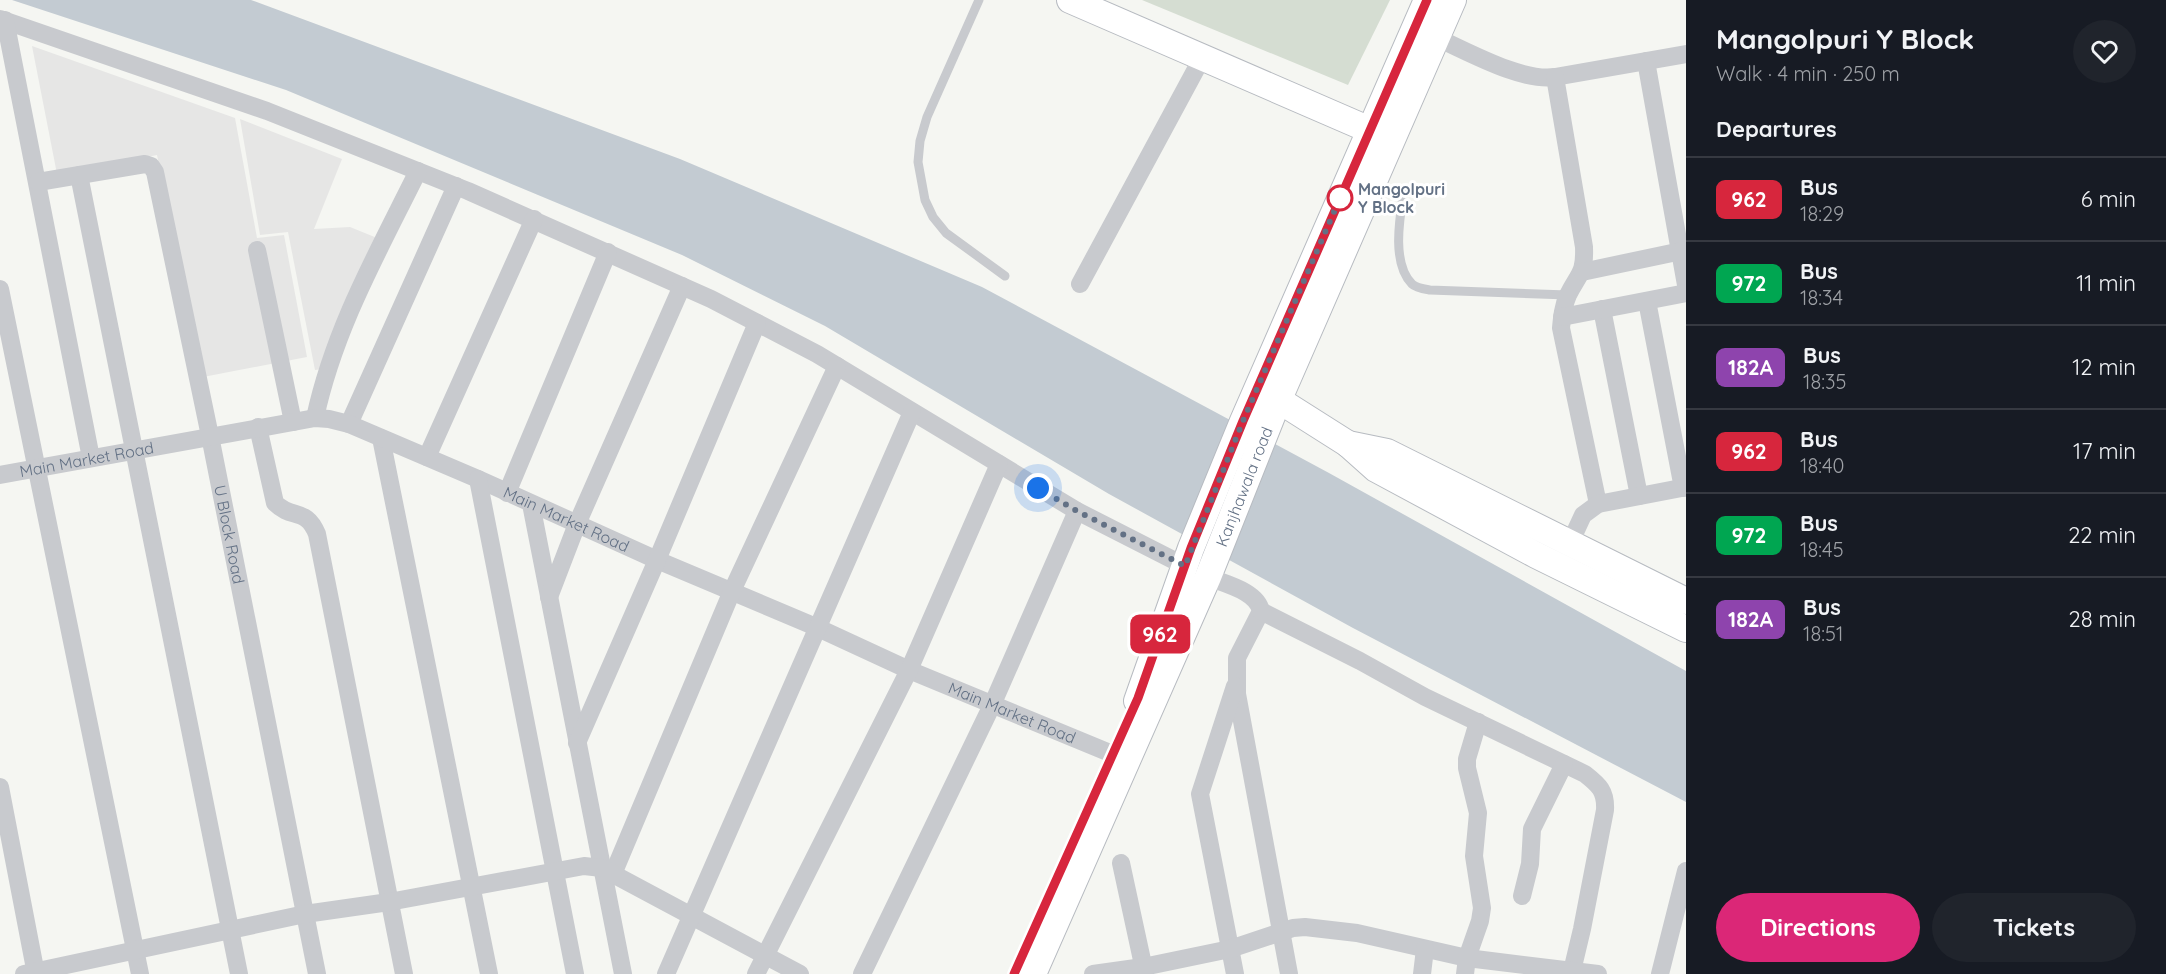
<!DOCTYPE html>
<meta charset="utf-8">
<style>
:root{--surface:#171b24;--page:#20242c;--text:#f1f3f6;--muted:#9ea1a6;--line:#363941;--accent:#db2777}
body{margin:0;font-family:Quicksand,sans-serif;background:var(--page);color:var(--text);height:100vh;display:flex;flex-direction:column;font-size:22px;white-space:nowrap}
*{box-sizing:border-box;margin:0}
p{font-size:20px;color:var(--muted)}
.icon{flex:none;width:33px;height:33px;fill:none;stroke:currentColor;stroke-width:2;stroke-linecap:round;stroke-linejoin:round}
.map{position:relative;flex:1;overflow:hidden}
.drawer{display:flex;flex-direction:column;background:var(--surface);width:480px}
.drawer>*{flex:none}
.badge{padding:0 12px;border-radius:9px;font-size:21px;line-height:39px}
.you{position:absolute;width:30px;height:30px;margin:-15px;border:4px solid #fff;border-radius:50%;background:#1a73e8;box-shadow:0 0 0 9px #1a73e833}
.map>.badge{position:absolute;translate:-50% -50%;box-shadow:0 0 0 3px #fff}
h2{padding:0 30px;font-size:22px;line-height:54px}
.round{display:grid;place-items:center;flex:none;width:63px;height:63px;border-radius:32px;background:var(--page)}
.overview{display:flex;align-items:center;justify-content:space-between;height:102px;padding:0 30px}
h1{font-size:28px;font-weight:800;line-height:45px}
.primary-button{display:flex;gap:12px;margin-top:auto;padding:12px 30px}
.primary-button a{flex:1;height:69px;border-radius:36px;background:var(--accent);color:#fff;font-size:24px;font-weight:800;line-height:69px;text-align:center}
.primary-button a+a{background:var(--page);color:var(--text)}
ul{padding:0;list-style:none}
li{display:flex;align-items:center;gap:18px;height:84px;padding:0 30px;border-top:2px solid var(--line)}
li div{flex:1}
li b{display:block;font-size:22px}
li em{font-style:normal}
li .badge{min-width:66px;font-weight:700;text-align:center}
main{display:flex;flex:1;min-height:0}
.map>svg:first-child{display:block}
</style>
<main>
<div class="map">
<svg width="1686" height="974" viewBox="0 0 1686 974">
<rect width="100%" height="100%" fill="#f5f6f2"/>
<g fill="#e6e6e5">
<path d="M 32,46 L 235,118 L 257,238 L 284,235 L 307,357 L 203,377 L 157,155 L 57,174 Z"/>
<path d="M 240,119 L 342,159 L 314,229 L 350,227 L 382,240 L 329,368 L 315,370 L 288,232 L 260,235 Z"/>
</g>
<path fill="#d5ddd2" d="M 1142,0 L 1390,0 L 1348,85 Z"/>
<path fill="#c3cbd2" d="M 12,0 L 251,0 L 680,159 L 982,287 L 1329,473 L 1686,671 L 1686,802 L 1353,628 L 1109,494 L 825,326 L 682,255 L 286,90 Z"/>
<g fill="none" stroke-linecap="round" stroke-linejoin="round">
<defs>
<g id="secondary">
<path d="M 1070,0 L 1386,137"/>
<path d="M 1266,392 L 1348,444 L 1376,469 L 1536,555 L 1686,629"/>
<path d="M 1348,444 L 1387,452 L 1686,601"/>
<path d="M 1137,701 L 1191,548 L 1243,421 L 1427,0"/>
<path id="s3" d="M 1033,974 L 1208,577 L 1278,401 L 1453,0"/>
</g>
</defs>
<use href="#secondary" stroke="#b7bbc1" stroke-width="28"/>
<g stroke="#c8cace" stroke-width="9">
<path d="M 979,0 L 927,117 L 920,141 L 918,162 L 925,200 L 933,217 L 946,233 L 1005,276"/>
<path d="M 1404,190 C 1400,216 1391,263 1412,284 C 1416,288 1424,289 1430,290 L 1568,295"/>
</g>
<g stroke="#c8cace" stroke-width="18">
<path d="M 0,19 L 267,111 L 468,191 L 711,299 L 817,354 L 1077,511 L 1185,566"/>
<path d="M 5,20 L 91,458"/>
<path d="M 1435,37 C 1467,51 1521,82 1555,77 L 1686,54"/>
<path d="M 1646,61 L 1686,285"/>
<path d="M 1555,77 L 1584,247 C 1585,274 1579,273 1568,295 C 1563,306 1562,317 1561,328 L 1598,504"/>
<path d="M 79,175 L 239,974"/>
<path id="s1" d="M 38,182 L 145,164 L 151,166 L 155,172 L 210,436 L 317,974"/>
<path d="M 257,250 L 293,422"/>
<path d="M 1582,272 L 1686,250"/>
<path d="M 1080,284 L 1202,58"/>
<path d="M 0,289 L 140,974"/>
<path d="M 1647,301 L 1683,488"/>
<path d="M 1602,309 L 1639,496"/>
<path d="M 1562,317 L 1686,293"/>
<path d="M 315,418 C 334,329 378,252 418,171"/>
<path d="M 349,424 L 456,186"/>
<path d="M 258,427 L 275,503 C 292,520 306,507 317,534 L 404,974"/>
<path d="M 381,438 L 489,974"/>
<path d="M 427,457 L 534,219"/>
<path id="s2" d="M 0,475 L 315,418 L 329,419 L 349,424 L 478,479 L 657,560 L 816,627 L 909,670 L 1127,760"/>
<path d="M 478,479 L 575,974"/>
<path d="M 507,493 L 608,252"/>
<path d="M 531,504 L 623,974"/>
<path d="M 1565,554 L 1583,515 L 1598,504 L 1686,487"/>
<path d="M 1208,577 C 1225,584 1257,591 1261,611 L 1237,658 L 1237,694 L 1289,974"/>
<path d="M 549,597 L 577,524 L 682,286"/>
<path d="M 1261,611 L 1360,661 L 1425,697 L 1585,774 C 1599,785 1606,791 1605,810 L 1582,929 L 1572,971"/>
<path d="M 1235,686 L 1200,794 L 1235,974"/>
<path d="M 577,743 L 657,560 L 757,323"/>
<path d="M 0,787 L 36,974"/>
<path d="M 1121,863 L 1145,974"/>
<path d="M 613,874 L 732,591 L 837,366"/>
<path d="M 1522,896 L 1530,864 L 1532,829 L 1564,764"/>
<path d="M 24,974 L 305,914 L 389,902 L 584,866 L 602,868 L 613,874 L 800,974"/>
<path d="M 666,974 L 912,412"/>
<path d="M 756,974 L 909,670 L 999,464"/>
<path d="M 862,974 L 993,703 L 1077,511"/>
<path d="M 1093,974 L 1143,967 L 1230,949 L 1293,928 L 1305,927 L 1357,933 L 1467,958 L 1598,974"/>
<path d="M 1422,974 L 1425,949"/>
<path d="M 1465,974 L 1467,958 L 1480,921 L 1482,908 L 1474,856 L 1478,813 L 1467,768 L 1467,759 L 1478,722"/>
<path d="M 1660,974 L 1686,871"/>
</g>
<use href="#secondary" stroke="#fff" stroke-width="26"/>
</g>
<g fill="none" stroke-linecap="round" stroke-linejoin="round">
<defs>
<path id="line" d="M 1014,974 L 1138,698 L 1191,548 L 1243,421 L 1427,0"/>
</defs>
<use href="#line" stroke="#fff" stroke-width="14"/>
<use href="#line" stroke="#d7263d" stroke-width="9"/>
<path stroke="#637185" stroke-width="6" stroke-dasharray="0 10.8" d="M 1038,488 L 1077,511 L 1185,566 L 1243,421 L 1340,198"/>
</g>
<circle fill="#fff" stroke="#d7263d" stroke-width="3" cx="1340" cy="198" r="12"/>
<g text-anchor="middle" stroke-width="6" stroke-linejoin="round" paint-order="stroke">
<g font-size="16" font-weight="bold" fill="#637185" stroke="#fff" text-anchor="start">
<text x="1358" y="195">Mangolpuri<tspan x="1358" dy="18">Y Block</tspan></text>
</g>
<g font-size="16" fill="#637185" stroke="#fff">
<text dy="6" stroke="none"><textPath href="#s2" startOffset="88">Main Market Road</textPath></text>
<text dy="6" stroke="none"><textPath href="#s3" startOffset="531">Kanjhawala road</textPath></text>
<text dy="6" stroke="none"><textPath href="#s2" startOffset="592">Main Market Road</textPath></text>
<text dy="6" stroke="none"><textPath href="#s1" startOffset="492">U Block Road</textPath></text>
<text dy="6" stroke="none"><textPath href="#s2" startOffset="1078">Main Market Road</textPath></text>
</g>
</g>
</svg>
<div class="you" style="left:1038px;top:488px"></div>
<b class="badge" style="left:1160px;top:634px;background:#d7263d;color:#fff">962</b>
</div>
<section class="drawer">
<div class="overview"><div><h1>Mangolpuri Y Block</h1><p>Walk · 4 min · 250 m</p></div><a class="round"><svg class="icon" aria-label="heart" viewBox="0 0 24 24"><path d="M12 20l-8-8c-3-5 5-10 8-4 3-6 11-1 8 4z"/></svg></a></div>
<h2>Departures</h2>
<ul>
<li><span class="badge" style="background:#d7263d;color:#fff">962</span><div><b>Bus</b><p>18:29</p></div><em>6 min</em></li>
<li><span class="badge" style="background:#00a651;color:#fff">972</span><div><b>Bus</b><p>18:34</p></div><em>11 min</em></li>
<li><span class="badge" style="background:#8e44ad;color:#fff">182A</span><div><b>Bus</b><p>18:35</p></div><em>12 min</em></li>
<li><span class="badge" style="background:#d7263d;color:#fff">962</span><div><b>Bus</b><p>18:40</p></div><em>17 min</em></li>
<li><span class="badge" style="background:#00a651;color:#fff">972</span><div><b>Bus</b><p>18:45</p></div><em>22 min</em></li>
<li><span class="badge" style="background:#8e44ad;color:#fff">182A</span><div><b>Bus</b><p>18:51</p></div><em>28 min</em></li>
</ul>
<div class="primary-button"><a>Directions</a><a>Tickets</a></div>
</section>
</main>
